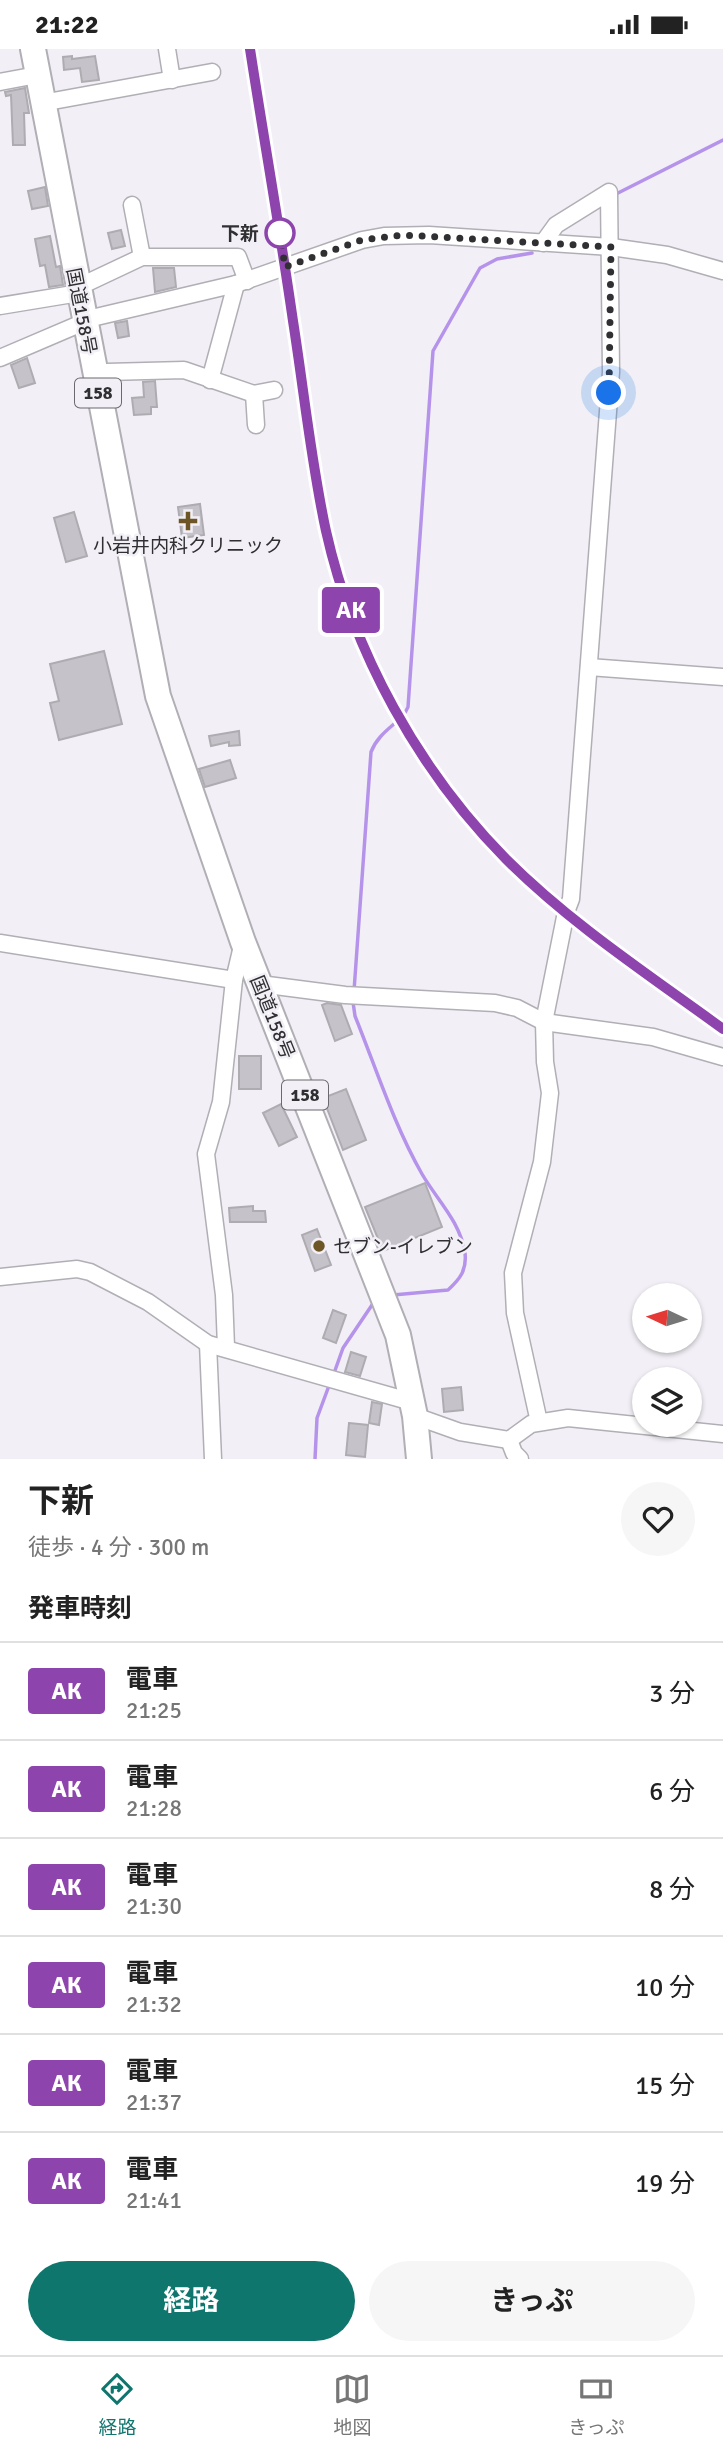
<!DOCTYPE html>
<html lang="ja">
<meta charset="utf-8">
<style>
:root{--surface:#fff;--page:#f6f6f6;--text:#222;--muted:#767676;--line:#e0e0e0;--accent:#0f766e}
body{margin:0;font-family:Signika,"Noto Sans JP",sans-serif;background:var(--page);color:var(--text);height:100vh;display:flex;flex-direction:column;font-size:26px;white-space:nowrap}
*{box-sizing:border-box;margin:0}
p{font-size:23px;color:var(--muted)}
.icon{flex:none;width:38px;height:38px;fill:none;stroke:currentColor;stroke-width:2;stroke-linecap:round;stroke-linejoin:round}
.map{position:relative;height:1410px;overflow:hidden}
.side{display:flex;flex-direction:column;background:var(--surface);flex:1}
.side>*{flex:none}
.badge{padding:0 14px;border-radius:5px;font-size:24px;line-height:46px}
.needle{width:46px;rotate:274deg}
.fabs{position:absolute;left:632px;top:1234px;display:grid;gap:14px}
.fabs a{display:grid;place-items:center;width:70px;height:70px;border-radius:50%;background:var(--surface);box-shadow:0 2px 5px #0004;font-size:35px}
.you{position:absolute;width:35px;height:35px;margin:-18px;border:5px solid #fff;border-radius:50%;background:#1a73e8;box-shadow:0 0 0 10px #1a73e833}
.map>.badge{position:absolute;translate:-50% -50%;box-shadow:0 0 0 4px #fff}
h2{padding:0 28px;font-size:26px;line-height:63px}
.round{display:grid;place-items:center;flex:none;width:74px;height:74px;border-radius:37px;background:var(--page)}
.summary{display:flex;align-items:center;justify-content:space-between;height:119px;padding:0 28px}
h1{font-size:33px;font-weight:700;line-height:52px}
.button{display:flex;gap:14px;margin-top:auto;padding:14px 28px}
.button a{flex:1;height:80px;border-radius:42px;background:var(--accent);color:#fff;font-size:28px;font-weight:700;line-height:80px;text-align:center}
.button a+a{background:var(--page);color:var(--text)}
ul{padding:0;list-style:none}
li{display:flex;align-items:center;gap:21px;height:98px;padding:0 28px;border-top:2px solid var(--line)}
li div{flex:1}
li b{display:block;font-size:26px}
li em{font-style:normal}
li .badge{min-width:77px;font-weight:700;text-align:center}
.status{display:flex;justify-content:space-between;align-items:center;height:49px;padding:0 35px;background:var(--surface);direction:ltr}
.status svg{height:19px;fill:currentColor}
.tabs{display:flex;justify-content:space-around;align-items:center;height:98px;border-top:2px solid var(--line);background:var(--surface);font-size:19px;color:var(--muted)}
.tabs a{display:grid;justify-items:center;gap:4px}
.tabs .active{color:var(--accent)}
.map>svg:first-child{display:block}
</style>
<div class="status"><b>21:22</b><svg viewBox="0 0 49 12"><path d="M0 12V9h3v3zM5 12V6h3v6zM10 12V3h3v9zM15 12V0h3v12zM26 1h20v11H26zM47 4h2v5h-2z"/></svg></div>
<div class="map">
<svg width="723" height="1410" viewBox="0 0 723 1410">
<rect width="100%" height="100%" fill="#f2f0f6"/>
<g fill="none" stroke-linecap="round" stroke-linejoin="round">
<g stroke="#b693eb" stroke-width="3.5">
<path d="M 618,144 L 723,91"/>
<path d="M 354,942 L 371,703 C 380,680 402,674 408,658 L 433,302 L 480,219 L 497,210 L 532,204"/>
<path d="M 353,953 L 355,967 C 376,1019 394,1076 422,1125 C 437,1151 460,1172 465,1204 C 467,1221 460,1230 448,1241 L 393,1246"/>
<path d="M 333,1327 L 343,1299 L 374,1253"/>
<path d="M 315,1410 L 317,1369 L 330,1334"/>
</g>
</g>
<g fill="#c5c3c9" stroke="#aeacb1" stroke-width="2">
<path d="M 72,7 L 72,10 L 95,7 L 99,31 L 82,33 L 80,19 L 64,21 L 63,8 Z"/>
<path d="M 25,39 L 29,64 L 24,64 L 25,96 L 13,96 L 11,46 L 6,47 L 5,43 Z"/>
<path d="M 45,138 L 48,157 L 32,160 L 28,142 Z"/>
<path d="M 121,181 L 125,197 L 112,200 L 108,184 Z"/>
<path d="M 50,187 L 56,218 L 60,217 L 63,236 L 49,238 L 45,216 L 40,217 L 35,190 Z"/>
<path d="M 153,219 L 174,219 L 176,238 L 155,243 Z"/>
<path d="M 127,272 L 129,287 L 118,289 L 115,274 Z"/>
<path d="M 27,309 L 35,334 L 19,339 L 11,316 Z"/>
<path d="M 155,332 L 157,358 L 151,358 L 151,365 L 134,366 L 132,349 L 144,348 L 143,333 Z"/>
<path d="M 200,455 L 204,486 L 182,489 L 178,458 Z"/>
<path d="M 74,463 L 87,507 L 66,513 L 54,469 Z"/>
<path d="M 104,602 L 122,675 L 59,691 L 50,654 L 59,652 L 50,615 Z"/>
<path d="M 239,682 L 240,696 L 229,697 L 229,693 L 211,697 L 209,687 Z"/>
<path d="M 230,711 L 236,729 L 205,738 L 199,720 Z"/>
<path d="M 327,954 L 341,956 L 352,985 L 335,992 L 322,956 Z"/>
<rect x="239" y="1007" width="22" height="33"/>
<path d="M 346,1040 L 366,1091 L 343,1101 L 323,1049 Z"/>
<path d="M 281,1055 L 297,1088 L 279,1097 L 263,1064 Z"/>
<path d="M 425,1134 L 442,1178 L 383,1202 L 365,1158 Z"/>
<path d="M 253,1157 L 253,1162 L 265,1162 L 266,1173 L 230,1173 L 229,1159 Z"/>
<path d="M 317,1180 L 331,1216 L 315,1222 L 302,1186 Z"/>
<path d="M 333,1261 L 346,1266 L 336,1294 L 323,1289 Z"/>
<path d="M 351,1303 L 366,1308 L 360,1327 L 345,1323 Z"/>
<path d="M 461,1338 L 463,1361 L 444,1363 L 442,1340 Z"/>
<path d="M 372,1353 L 382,1355 L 379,1376 L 369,1374 Z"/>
<path d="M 349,1374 L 368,1376 L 365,1408 L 346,1406 Z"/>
</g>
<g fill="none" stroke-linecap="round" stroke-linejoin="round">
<defs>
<g id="minor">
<path d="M 167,0 L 172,31"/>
<path d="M 0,33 L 37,26"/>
<path d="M 53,52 L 212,23"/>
<path d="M 132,156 L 142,208"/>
<path d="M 89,233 L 142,208 L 238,208 L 247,232"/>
<path d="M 0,257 L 79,244"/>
<path d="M 0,309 L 96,268 L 236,235 L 362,191 L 384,187 L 429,186 L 611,198 L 667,206 L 723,222"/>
<path d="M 107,323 L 184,321 L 254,345 L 274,341"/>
<path d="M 210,331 L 236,235"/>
<path d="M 254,345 L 256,376"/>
<path d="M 589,618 L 723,628"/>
<path d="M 0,894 L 234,931"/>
<path d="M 260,935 L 345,946 L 495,954 L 517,959 L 544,973 L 653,988 L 723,1008"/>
<path d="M 0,1228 L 77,1220 L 90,1223 L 148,1253 L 208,1295 L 412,1353"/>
<path d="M 208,1295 L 213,1410"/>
<path d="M 226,1298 L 224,1246 L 206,1105 L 221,1053 L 234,931 L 243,893"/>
<path d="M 415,1367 L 460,1383 L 509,1391 L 531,1375 L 568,1369 L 723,1385"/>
<path d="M 539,1373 L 515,1264 L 513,1224 L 542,1113 L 550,1044 L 545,1013 L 544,973 L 566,863 L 571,850 L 611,323 L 609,143 L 556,176 L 543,194"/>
<path d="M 509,1391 L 514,1404 L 520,1410"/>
</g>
<path id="highway" d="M 33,0 L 158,647 L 243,893 L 398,1286 L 415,1367 L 419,1410"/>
</defs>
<use href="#minor" stroke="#b1afb5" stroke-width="19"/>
<use href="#highway" stroke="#b1afb5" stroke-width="28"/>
<use href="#minor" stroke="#fff" stroke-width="16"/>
<use href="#highway" stroke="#fff" stroke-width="24"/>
<defs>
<path id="rail" d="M 250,0 C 264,91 280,181 293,272 C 304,342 311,413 326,482 C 353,603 418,722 506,810 C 571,875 649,926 723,980"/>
</defs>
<use href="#rail" stroke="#7f7e82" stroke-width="6"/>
<use href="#rail" stroke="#f2f0f6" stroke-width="3.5" stroke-dasharray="10" stroke-linecap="butt"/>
</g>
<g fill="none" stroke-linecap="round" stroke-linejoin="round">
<defs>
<path id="line" d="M 250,0 C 264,91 280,181 293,272 C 304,342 311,413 326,482 C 353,603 419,722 506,810 C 571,875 649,926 723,980"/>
</defs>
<use href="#line" stroke="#fff" stroke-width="16"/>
<use href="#line" stroke="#8e44ad" stroke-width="10"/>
<path stroke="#302f32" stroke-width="7" stroke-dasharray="0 12.6" d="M 280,184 L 285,218 L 362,191 L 403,186 L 611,198 L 609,344"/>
</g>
<circle fill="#fff" stroke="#8e44ad" stroke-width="3.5" cx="280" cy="184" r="14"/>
<g fill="#6d5525" stroke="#f2f0f6" stroke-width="2.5">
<path d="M184.5 461.5h7v7h7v7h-7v7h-7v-7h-7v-7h7z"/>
<circle cx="319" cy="1197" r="7"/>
</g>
<g text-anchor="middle" stroke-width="5" stroke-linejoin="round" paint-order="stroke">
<g fill="#f2f0f6" stroke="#6a696d" stroke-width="2">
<rect x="75" y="329.5" width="46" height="29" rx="5"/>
<rect x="282" y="1031.5" width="46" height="29" rx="5"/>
</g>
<g font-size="18" font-weight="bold" fill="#302f32">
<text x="98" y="350">158</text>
<text x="305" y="1052">158</text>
</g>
<g font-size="19" font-weight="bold" fill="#302f32" stroke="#f2f0f6" text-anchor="end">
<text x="259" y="191">下新</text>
</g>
<g font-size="19" fill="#302f32" stroke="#f2f0f6">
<text transform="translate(82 262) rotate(79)" y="7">国道158号</text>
<text transform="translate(273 968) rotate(68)" y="7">国道158号</text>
</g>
<g font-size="19" fill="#302f32" stroke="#f2f0f6">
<text x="188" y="503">小岩井内科クリニック</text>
<text x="333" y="1204" text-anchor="start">セブン-イレブン</text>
</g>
</g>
</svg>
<div class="fabs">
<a><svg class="needle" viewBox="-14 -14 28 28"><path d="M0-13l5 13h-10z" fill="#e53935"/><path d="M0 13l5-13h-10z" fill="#767676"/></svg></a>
<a><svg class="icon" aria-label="layers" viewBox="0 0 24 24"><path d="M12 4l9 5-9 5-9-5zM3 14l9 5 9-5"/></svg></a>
</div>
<div class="you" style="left:609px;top:344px"></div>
<b class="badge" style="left:351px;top:561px;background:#8e44ad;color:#fff">AK</b>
</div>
<section class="side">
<div class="summary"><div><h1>下新</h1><p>徒歩 · 4 分 · 300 m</p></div><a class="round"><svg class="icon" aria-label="heart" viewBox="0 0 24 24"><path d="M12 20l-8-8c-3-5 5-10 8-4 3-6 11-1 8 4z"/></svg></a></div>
<h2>発車時刻</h2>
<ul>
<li><span class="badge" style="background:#8e44ad;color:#fff">AK</span><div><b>電車</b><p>21:25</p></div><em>3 分</em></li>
<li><span class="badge" style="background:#8e44ad;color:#fff">AK</span><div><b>電車</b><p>21:28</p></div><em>6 分</em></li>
<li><span class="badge" style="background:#8e44ad;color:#fff">AK</span><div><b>電車</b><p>21:30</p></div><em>8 分</em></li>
<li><span class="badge" style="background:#8e44ad;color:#fff">AK</span><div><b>電車</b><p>21:32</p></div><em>10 分</em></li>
<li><span class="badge" style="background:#8e44ad;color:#fff">AK</span><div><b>電車</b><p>21:37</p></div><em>15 分</em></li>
<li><span class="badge" style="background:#8e44ad;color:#fff">AK</span><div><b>電車</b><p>21:41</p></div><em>19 分</em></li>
</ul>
<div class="button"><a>経路</a><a>きっぷ</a></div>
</section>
<nav class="tabs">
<a class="active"><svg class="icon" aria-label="directions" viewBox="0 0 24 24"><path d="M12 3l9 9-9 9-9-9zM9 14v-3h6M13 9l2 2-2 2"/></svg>経路</a>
<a><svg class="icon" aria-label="map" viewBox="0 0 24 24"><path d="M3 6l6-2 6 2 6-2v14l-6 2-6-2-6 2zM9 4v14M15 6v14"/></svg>地図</a>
<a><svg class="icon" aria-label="tickets" viewBox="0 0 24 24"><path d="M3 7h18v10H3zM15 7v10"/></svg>きっぷ</a>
</nav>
